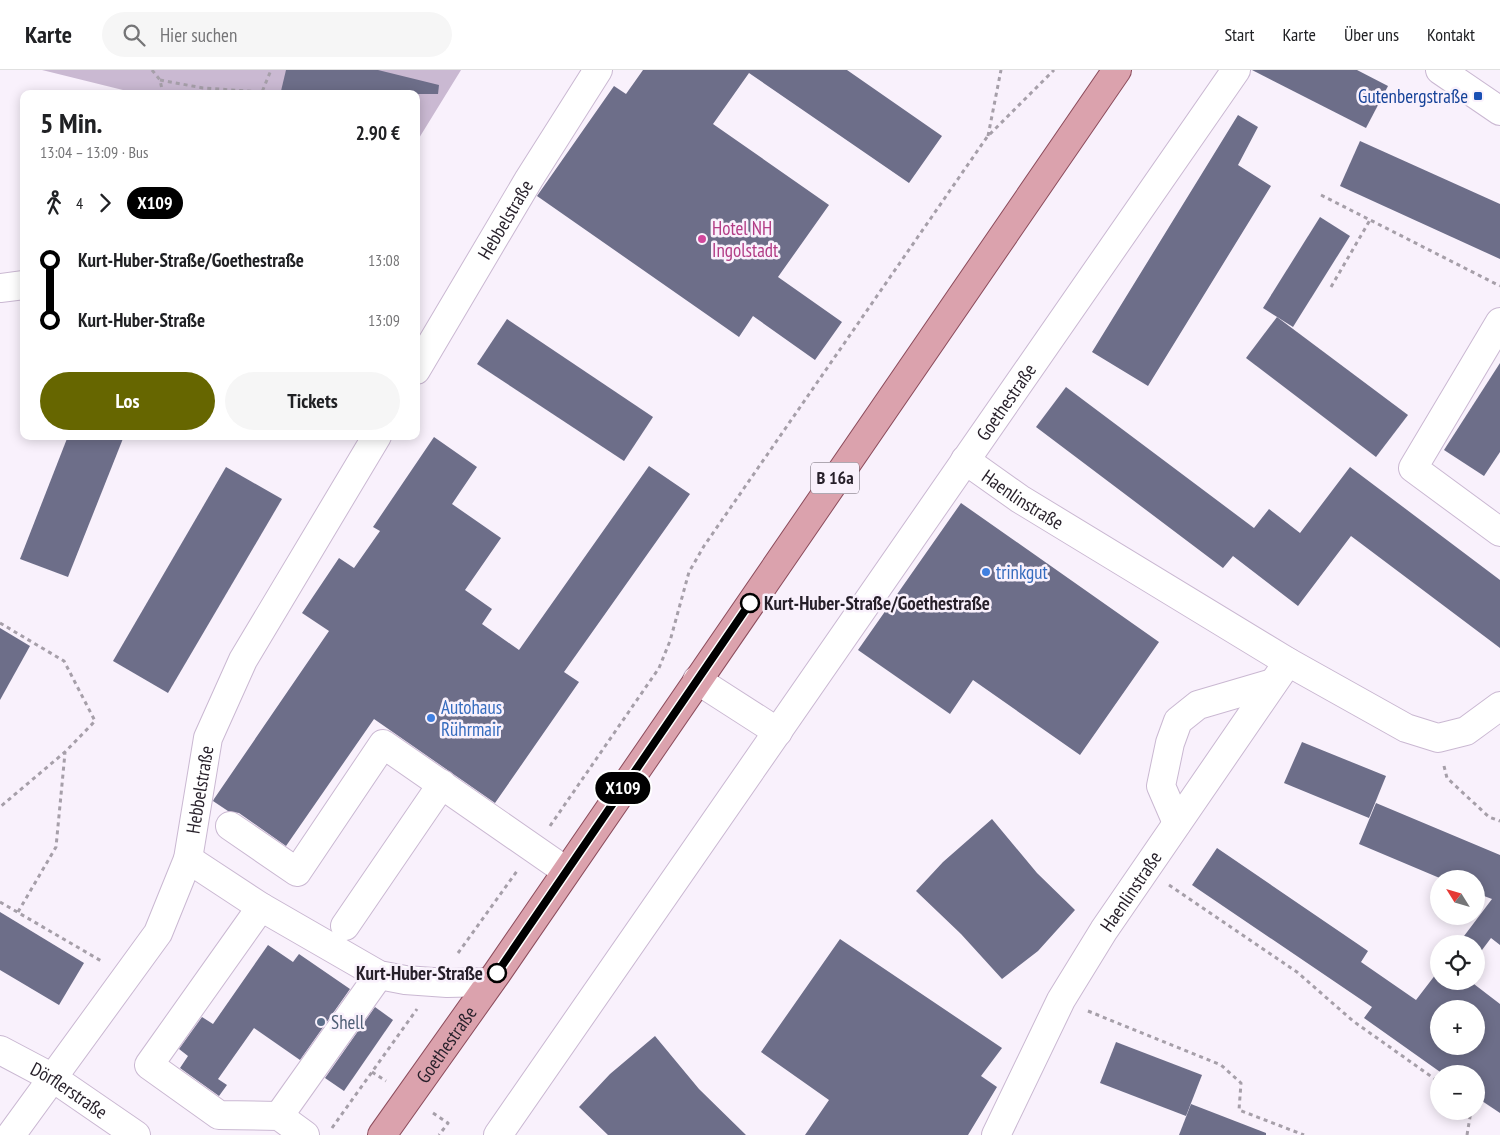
<!DOCTYPE html>
<html lang="de">
<meta charset="utf-8">
<style>
:root{--surface:#fff;--page:#f6f6f6;--text:#202124;--muted:#757577;--line:#e0e0e0;--accent:#660}
body{margin:0;font-family:"PT Sans Narrow",sans-serif;background:var(--page);color:var(--text);height:100vh;display:flex;flex-direction:column;font-size:19px;white-space:nowrap}
*{box-sizing:border-box;margin:0}
p{font-size:16px;color:var(--muted)}
.icon{flex:none;width:28px;height:28px;fill:none;stroke:currentColor;stroke-width:2;stroke-linecap:round;stroke-linejoin:round}
.map{position:relative;flex:1;overflow:hidden}
.sheet{position:absolute;left:20px;top:20px;width:400px;height:350px;display:flex;flex-direction:column;background:var(--surface);border-radius:10px;box-shadow:0 2px 12px #0003}
.sheet>*{flex:none}
.badge{padding:0 10px;border-radius:16px;font-size:18px;line-height:32px}
.needle{width:32px;rotate:307deg}
.tools{position:absolute;left:1430px;top:800px;display:grid;gap:10px}
.tools a{display:grid;place-items:center;width:55px;height:55px;border-radius:50%;background:var(--surface);box-shadow:0 2px 12px #0003;font-size:25px}
.map>.badge{position:absolute;translate:-50% -50%;box-shadow:0 0 0 2px #fff}
.legs{display:flex;align-items:center;gap:8px;height:55px;padding:0 20px;font-size:16px}
.legs p{margin-inline-start:auto}
.headline{display:flex;align-items:center;justify-content:space-between;height:85px;padding:0 20px}
h1{font-size:28px;font-weight:700;line-height:38px}
.button{display:flex;gap:10px;margin-top:auto;padding:10px 20px}
.button a{flex:1;height:58px;border-radius:30px;background:var(--accent);color:#fff;font-size:20px;font-weight:700;line-height:58px;text-align:center}
.button a+a{background:var(--page);color:var(--text)}
ul{padding:0 20px;list-style:none}
li{display:flex;align-items:center;gap:18px;height:60px;font-size:19px}
li i{display:grid;place-items:center;width:8px;height:100%;margin:0 6px;background:currentColor}
li i::after{content:'';width:12px;height:12px;margin:-6px;border:4px solid;border-radius:50%;background:var(--surface)}
li p{margin-inline-start:auto}
li:first-child i{background:linear-gradient(#0000 50%,currentColor 0)}
li:last-child i{background:linear-gradient(currentColor 50%,#0000 0)}
header{display:flex;align-items:center;gap:30px;box-sizing:border-box;height:70px;padding:0 25px;background:var(--surface);border-bottom:1px solid var(--line)}
header strong{font-size:24px}
nav{display:flex;gap:28px;margin-inline-start:auto;font-size:18px}
.search{width:350px;height:45px;background:var(--page);display:flex;align-items:center;gap:12px;box-sizing:border-box;padding:0 18px;border-radius:28px;color:var(--muted);font-size:19px}
.map>svg:first-child{display:block}
</style>
<header>
<strong>Karte</strong>
<div class="search"><svg class="icon" aria-label="search" viewBox="0 0 24 24"><circle cx="10" cy="10" r="6"/><path d="M15 15l6 6"/></svg>Hier suchen</div>
<nav><a>Start</a><a>Karte</a><a>Über uns</a><a>Kontakt</a></nav>
</header>
<div class="map">
<svg width="1500" height="1065" viewBox="0 0 1500 1065">
<rect width="100%" height="100%" fill="#f9f1fc"/>
<path fill="#cab9d2" d="M 42,0 L 461,0 L 416,73 L 416,24 L 131,24 L 131,22 Z"/>
<g fill="#6d6e89" fill-rule="evenodd">
<path d="M 286,0 L 378,0 L 439,15 L 438,24 L 295,24 L 281,21 Z"/>
<path d="M 643,0 L 847,0 L 942,66 L 909,113 L 749,3 L 713,54 L 829,135 L 778,207 L 842,252 L 815,290 L 753,246 L 739,267 L 537,126 L 614,16 L 626,24 Z"/>
<path d="M 1252,0 L 1357,0 L 1388,16 L 1366,58 Z"/>
<path d="M 1238,45 L 1258,57 L 1238,95 L 1271,116 L 1148,316 L 1092,282 Z"/>
<path d="M 1360,71 L 1500,134 L 1500,189 L 1340,116 Z"/>
<path d="M 1320,147 L 1350,166 L 1293,257 L 1263,238 Z"/>
<path d="M 1277,247 L 1408,345 L 1376,387 L 1246,288 Z"/>
<path d="M 507,249 L 653,347 L 624,391 L 477,294 Z"/>
<path d="M 1500,293 L 1500,382 L 1484,406 L 1444,380 Z"/>
<path d="M 1066,317 L 1254,458 L 1269,439 L 1300,463 L 1350,397 L 1500,510 L 1500,578 L 1351,466 L 1298,536 L 1233,486 L 1223,498 L 1036,357 Z"/>
<path d="M 68,366 L 124,366 L 68,507 L 20,489 Z"/>
<path d="M 434,367 L 477,397 L 452,434 L 501,468 L 465,520 L 492,539 L 482,554 L 519,580 L 649,396 L 690,424 L 564,602 L 579,612 L 495,733 L 374,649 L 286,776 L 239,743 L 228,741 L 213,731 L 214,729 L 329,561 L 302,543 L 339,488 L 354,498 L 380,461 L 373,457 Z"/>
<path d="M 226,397 L 282,429 L 168,623 L 113,591 Z"/>
<path d="M 961,433 L 1159,572 L 1080,685 L 973,610 L 950,644 L 858,580 Z"/>
<path d="M 0,558 L 30,576 L 0,630 Z"/>
<path d="M 1302,672 L 1386,706 L 1369,748 L 1284,713 Z"/>
<path d="M 1376,733 L 1500,785 L 1500,875 L 1491,868 L 1476,888 L 1476,874 L 1458,874 L 1492,829 L 1476,823 L 1476,809 L 1442,809 L 1359,774 Z"/>
<path d="M 992,749 L 1037,803 L 1075,840 L 1038,881 L 1002,909 L 961,864 L 916,821 L 943,792 Z"/>
<path d="M 1217,778 L 1368,881 L 1361,892 L 1416,930 L 1439,900 L 1439,911 L 1470,911 L 1500,934 L 1500,1043 L 1476,1027 L 1476,1004 L 1443,1004 L 1364,948 L 1372,937 L 1192,815 ZM 1439,939 L 1476,939 L 1476,976 L 1439,976 Z"/>
<path d="M 0,842 L 84,893 L 59,935 L 0,900 Z"/>
<path d="M 840,869 L 1002,978 L 981,1006 L 997,1017 L 968,1065 L 805,1065 L 829,1030 L 761,982 Z"/>
<path d="M 268,875 L 293,892 L 299,884 L 350,919 L 300,990 L 254,958 L 218,1009 L 227,1015 L 219,1026 L 180,998 L 188,986 L 179,979 L 202,947 L 213,954 Z"/>
<path d="M 375,937 L 393,950 L 344,1021 L 325,1008 Z"/>
<path d="M 655,966 L 699,1019 L 746,1065 L 608,1065 L 579,1037 L 610,1004 Z"/>
<path d="M 1116,972 L 1202,1005 L 1186,1046 L 1100,1013 Z"/>
<path d="M 1191,1034 L 1266,1063 L 1266,1065 L 1179,1065 Z"/>
</g>
<g fill="none" stroke-linecap="round" stroke-linejoin="round">
<defs>
<g id="minor">
<path d="M 1440,0 L 1500,41"/>
<path d="M 0,218 L 24,215"/>
<path d="M 1500,252 L 1413,398 L 1500,462"/>
<path id="s1" d="M 416,300 L 529,109 L 598,0"/>
<path id="s2" d="M 965,390 L 1020,429 L 1288,592 L 1406,658 L 1438,668 L 1466,661 L 1500,636"/>
<path d="M 697,610 L 778,662"/>
<path d="M 1177,753 L 1161,716 L 1170,673 L 1178,651 L 1198,635 L 1273,613"/>
<path d="M 230,756 L 297,802 L 383,674 L 566,801"/>
<path d="M 188,789 L 261,837 L 379,905 L 405,910 L 447,913 L 490,912"/>
<path d="M 261,837 L 149,995 L 219,1045 L 279,1046 L 305,1065"/>
<path d="M 345,856 L 442,714"/>
<path id="s3" d="M 0,980 L 53,1008 L 136,1065"/>
<path d="M 279,1046 L 379,905"/>
<path id="s4" d="M 11,1065 L 158,863 L 188,789 L 208,668 L 243,590 L 377,366"/>
<path id="s5" d="M 498,1065 L 1236,0"/>
<path id="s6" d="M 996,1065 L 1061,930 L 1104,860 L 1288,592"/>
</g>
<g id="major">
<path id="s7" d="M 382,1065 L 497,903 L 1117,0"/>
</g>
</defs>
<use href="#minor" stroke="#cab8d2" stroke-width="30"/>
<use href="#major" stroke="#8c4c5c" stroke-width="30"/>
<g stroke="#a69fa9" stroke-width="3" stroke-dasharray="4 4" stroke-linecap="butt">
<path d="M 152,0 L 160,10 L 163,24"/>
<path d="M 160,10 L 203,18 L 262,22 L 271,0"/>
<path d="M 988,66 L 1001,0"/>
<path d="M 1321,125 L 1500,216"/>
<path d="M 1331,217 L 1370,150"/>
<path d="M 0,553 L 64,591 L 95,651 L 65,682 L 0,737"/>
<path d="M 1444,696 L 1447,708 L 1489,747 L 1500,751"/>
<path d="M 550,756 L 659,598 L 670,571 L 689,502 L 704,476 L 987,67 L 1054,0"/>
<path d="M 1169,815 L 1297,902 L 1353,951 L 1439,1012"/>
<path d="M 0,832 L 103,892"/>
<path d="M 18,842 L 56,777 L 65,683"/>
<path d="M 458,883 L 517,801"/>
<path d="M 1088,941 L 1221,995 L 1241,1013 L 1239,1040 L 1304,1065"/>
<path d="M 372,1002 L 386,1011"/>
<path d="M 433,1043 L 448,1053 L 439,1065"/>
<path d="M 332,1058 L 417,939"/>
<path d="M 1467,1065 L 1471,1041"/>
</g>
<use href="#minor" stroke="#fff" stroke-width="28"/>
<use href="#major" stroke="#dba2ad" stroke-width="28"/>
</g>
<g fill="none" stroke-linecap="round" stroke-linejoin="round">
<defs>
<path id="line-1" d="M 497,903 L 750,533"/>
</defs>
<use href="#line-1" stroke="#fff" stroke-width="11"/>
<use href="#line-1" stroke="#000" stroke-width="8"/>
</g>
<rect fill="#1a4fb4" stroke="#f9f1fc" stroke-width="2" x="1473" y="21" width="10" height="10" rx="2.5"/>
<circle fill="#d1479c" stroke="#f9f1fc" stroke-width="2" cx="702" cy="169" r="5"/>
<g fill="#3f7fe0" stroke="#f9f1fc" stroke-width="2">
<circle cx="986" cy="502" r="5"/>
<circle cx="431" cy="648" r="5"/>
</g>
<g fill="#fff" stroke="#000" stroke-width="2.5">
<circle cx="750" cy="533" r="9"/>
<circle cx="497" cy="903" r="9"/>
</g>
<circle fill="#5c6f8a" stroke="#f9f1fc" stroke-width="2" cx="321" cy="952" r="5"/>
<g text-anchor="middle" stroke-width="5" stroke-linejoin="round" paint-order="stroke">
<rect fill="#f9f1fc" stroke="#655e68" stroke-width="1" x="811" y="392.5" width="48" height="31" rx="4"/>
<g font-size="18" font-weight="bold" fill="#261f29">
<text x="835" y="414">B 16a</text>
</g>
<g font-size="19" fill="#164399" stroke="#f9f1fc" text-anchor="end">
<text x="1468" y="33">Gutenbergstraße</text>
</g>
<g font-size="19" fill="#261f29" stroke="#f9f1fc">
<text dy="7" stroke="none"><textPath href="#s1" startOffset="175">Hebbelstraße</textPath></text>
<text dy="7" stroke="none"><textPath href="#s5" startOffset="892">Goethestraße</textPath></text>
<text dy="7" stroke="none"><textPath href="#s2" startOffset="70">Haenlinstraße</textPath></text>
<text dy="7" stroke="none"><textPath href="#s4" startOffset="400">Hebbelstraße</textPath></text>
<text dy="7" stroke="none"><textPath href="#s6" startOffset="279">Haenlinstraße</textPath></text>
<text dy="7" stroke="none"><textPath href="#s7" startOffset="111">Goethestraße</textPath></text>
<text dy="7" stroke="none"><textPath href="#s3" startOffset="80">Dörflerstraße</textPath></text>
</g>
<g font-size="19" fill="#b23c85" stroke="#f9f1fc" text-anchor="start">
<text x="712" y="165">Hotel NH<tspan x="712" dy="22">Ingolstadt</tspan></text>
</g>
<g font-size="19" fill="#366cbe" stroke="#f9f1fc" text-anchor="start">
<text x="996" y="509">trinkgut</text>
<text x="441" y="644">Autohaus<tspan x="441" dy="22">Rührmair</tspan></text>
</g>
<g font-size="19" font-weight="bold" fill="#261f29" stroke="#f9f1fc" text-anchor="start">
<text x="764" y="540">Kurt-Huber-Straße/Goethestraße</text>
<text x="483" y="910" text-anchor="end">Kurt-Huber-Straße</text>
</g>
<g font-size="19" fill="#4e5e75" stroke="#f9f1fc" text-anchor="start">
<text x="331" y="959">Shell</text>
</g>
</g>
</svg>
<div class="tools">
<a><svg class="needle" viewBox="-14 -14 28 28"><path d="M0-13l5 13h-10z" fill="#e53935"/><path d="M0 13l5-13h-10z" fill="#757577"/></svg></a>
<a><svg class="icon" aria-label="locate" viewBox="0 0 24 24"><circle cx="12" cy="12" r="6"/><path d="M12 2v4M12 18v4M2 12h4M18 12h4"/></svg></a>
<a>+</a>
<a>−</a>
</div>
<b class="badge" style="left:623px;top:718px;background:#000;color:#fff">X109</b>
<section class="sheet">
<div class="headline"><div><h1>5 Min.</h1><p>13:04 – 13:09 · Bus</p></div><b>2.90 €</b></div>
<div class="legs"><svg class="icon" aria-label="walk" viewBox="0 0 24 24"><circle cx="13" cy="4" r="2"/><path d="M13 8l-2 6 4 7M11 14l-3 7M7 12l3-4h3l4 4"/></svg>4<svg class="icon" aria-label="forward" viewBox="0 0 24 24"><path d="M9 5l7 7-7 7"/></svg><b class="badge" style="background:#000;color:#fff">X109</b></div>
<ul>
<li><i style="color:#000"></i><b>Kurt-Huber-Straße/Goethestraße</b><p>13:08</p></li>
<li><i style="color:#000"></i><b>Kurt-Huber-Straße</b><p>13:09</p></li>
</ul>
<div class="button"><a>Los</a><a>Tickets</a></div>
</section>
</div>
